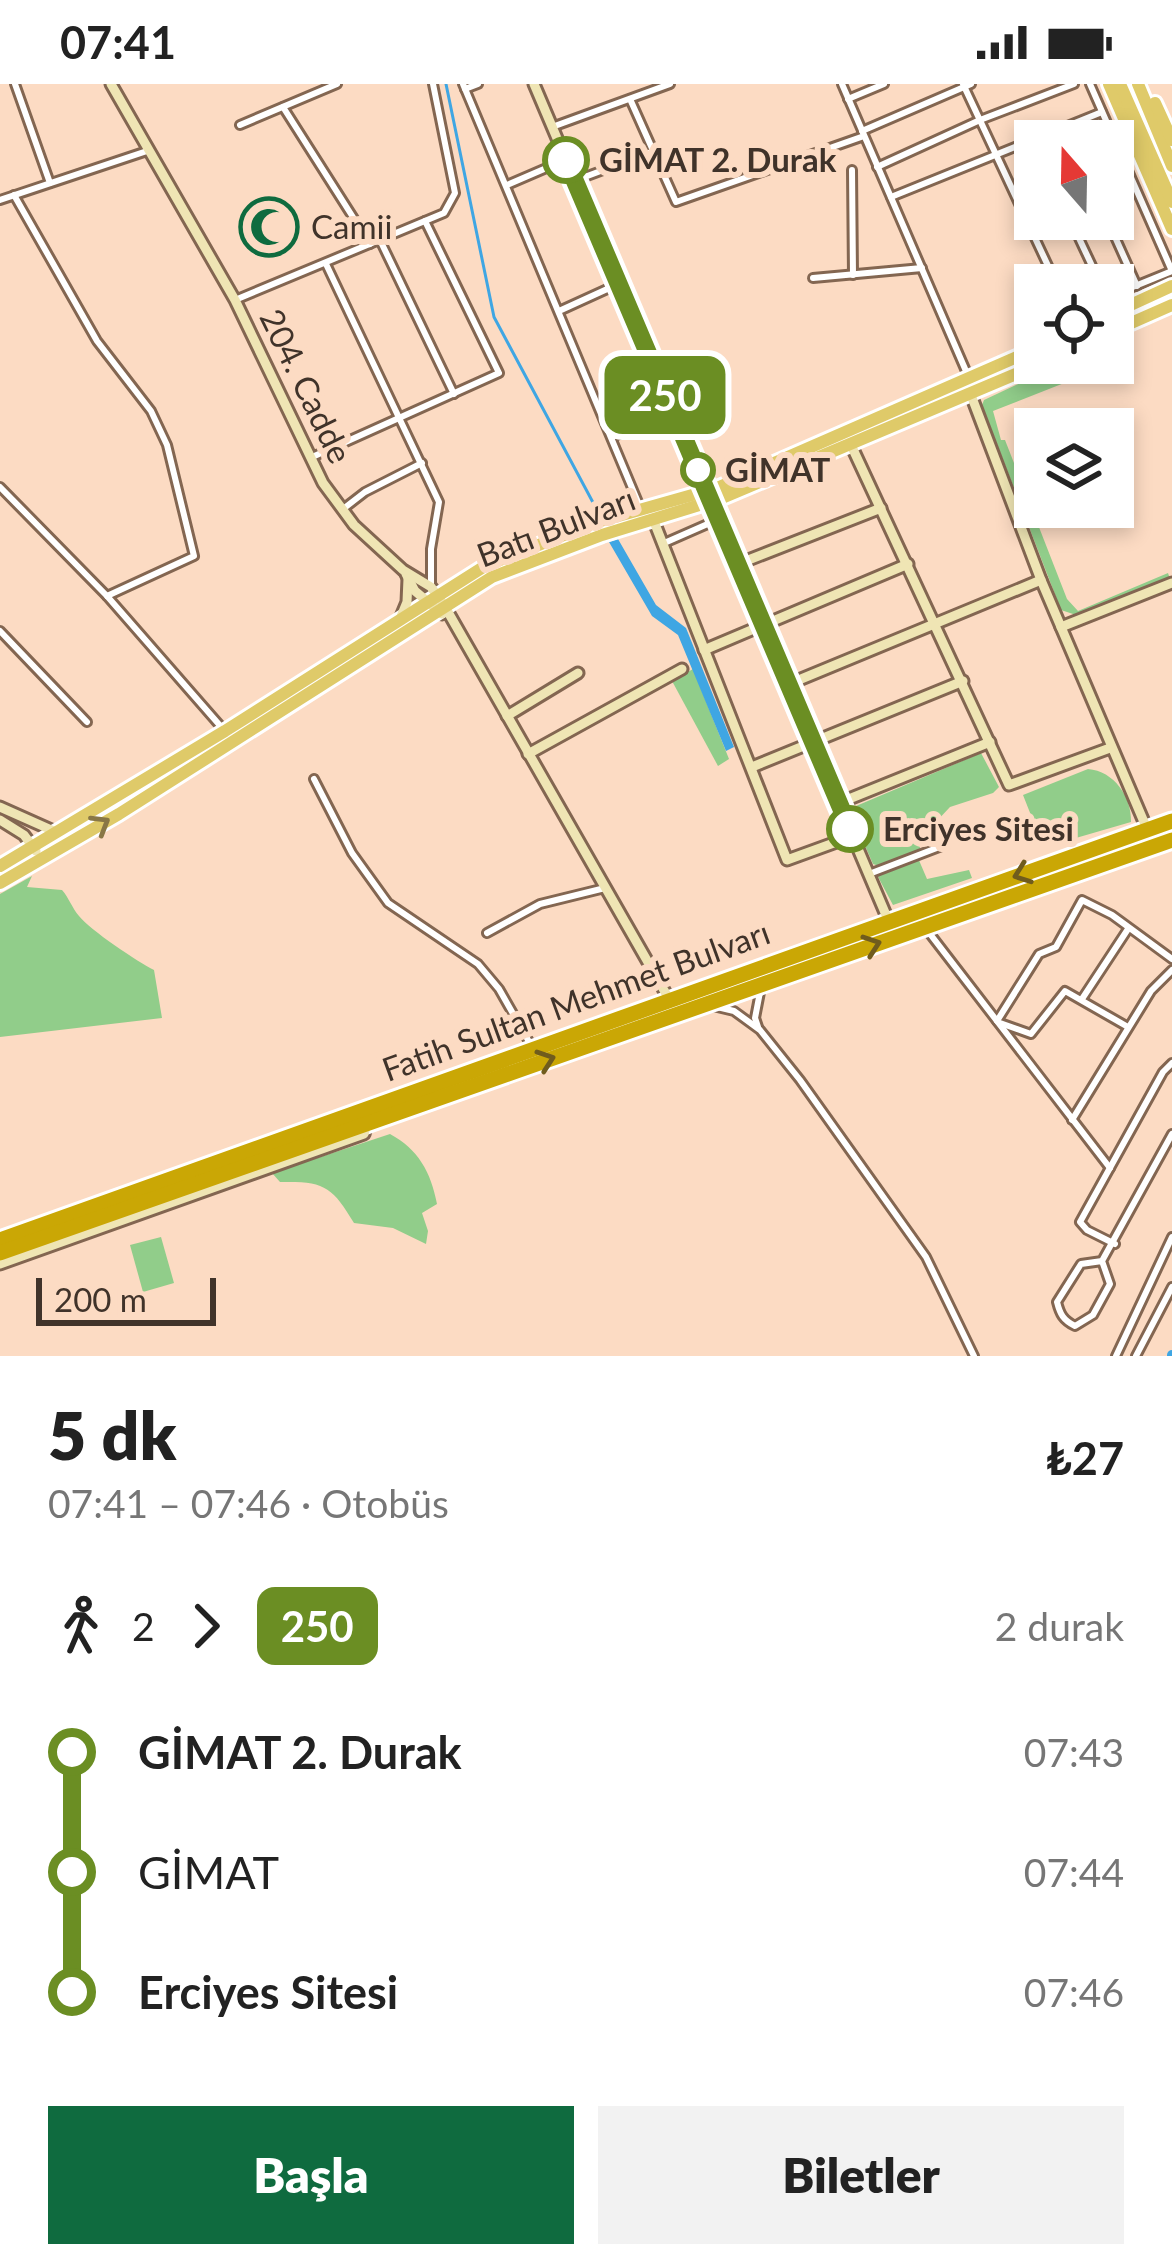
<!DOCTYPE html>
<html lang="tr">
<meta charset="utf-8">
<style>
:root{--surface:#fff;--page:#f2f2f2;--text:#222;--muted:#767676;--accent:#0f6b3f}
body{margin:0;font-family:Lato,sans-serif;background:var(--page);color:var(--text);height:100vh;display:flex;flex-direction:column;font-size:45px;white-space:nowrap}
*{box-sizing:border-box;margin:0}
p{font-size:39px;color:var(--muted)}
.icon{flex:none;width:66px;height:66px;fill:none;stroke:currentColor;stroke-width:2;stroke-linecap:round;stroke-linejoin:round}
.map{position:relative;height:1272px;overflow:hidden}
.details{display:flex;flex-direction:column;background:var(--surface);flex:1}
.details>*{flex:none}
.badge{padding:0 24px;border-radius:18px;font-size:42px;line-height:78px}
.needle{width:78px;rotate:340deg}
.tools{position:absolute;left:1014px;top:36px;display:grid;gap:24px}
.tools a{display:grid;place-items:center;width:120px;height:120px;border-radius:0px;background:var(--surface);box-shadow:0 6px 18px #0003;font-size:60px}
.scale{position:absolute;left:36px;bottom:30px;width:180px;box-sizing:border-box;padding-left:12px;border:6px solid #40332a;border-top:0;font-size:33px;line-height:42px;white-space:nowrap;color:#40332a;-webkit-text-stroke:9px #fcdbc3;paint-order:stroke}
.map>.badge{position:absolute;translate:-50% -50%;box-shadow:0 0 0 6px #fff}
.legs{display:flex;align-items:center;gap:18px;height:132px;padding:0 48px;font-size:39px}
.legs p{margin-inline-start:auto}
.headline{display:flex;align-items:center;justify-content:space-between;height:204px;padding:0 48px}
h1{font-size:66px;font-weight:800;line-height:90px}
.primary-button{display:flex;gap:24px;margin-top:auto;padding:24px 48px}
.primary-button a{flex:1;height:138px;border-radius:0px;background:var(--accent);color:#fff;font-size:48px;font-weight:800;line-height:138px;text-align:center}
.primary-button a+a{background:var(--page);color:var(--text)}
ul{padding:0 48px;list-style:none}
li{display:flex;align-items:center;gap:42px;height:120px;font-size:45px}
li i{display:grid;place-items:center;width:18px;height:100%;margin:0 15px;background:currentColor}
li i::after{content:'';width:30px;height:30px;margin:-15px;border:9px solid;border-radius:50%;background:var(--surface)}
li p{margin-inline-start:auto}
li:first-child i{background:linear-gradient(#0000 50%,currentColor 0)}
li:last-child i{background:linear-gradient(currentColor 50%,#0000 0)}
.status{display:flex;justify-content:space-between;align-items:center;height:84px;padding:0 60px;background:var(--surface);direction:ltr}
.status svg{height:33px;fill:currentColor}
.map>svg:first-child{display:block}
</style>
<div class="status"><b>07:41</b><svg viewBox="0 0 49 12"><path d="M0 12V9h3v3zM5 12V6h3v6zM10 12V3h3v9zM15 12V0h3v12zM26 1h20v11H26zM47 4h2v5h-2z"/></svg></div>
<div class="map">
<svg width="1172" height="1272" viewBox="0 0 1172 1272">
<rect width="100%" height="100%" fill="#fcdbc3"/>
<g fill="#91cd8a">
<path d="M 1063,279 L 1082,279 L 1087,290 L 993,327 L 1001,356 L 1005,356 L 1067,515 L 1078,527 L 1168,489 L 1170,495 L 1076,531 L 1061,526 L 982,321 L 984,316 Z"/>
<path d="M 693,585 L 729,675 L 718,682 L 672,597 Z"/>
<path d="M 981,669 L 999,703 L 993,709 L 950,723 L 918,757 L 921,767 L 879,782 L 873,780 L 849,725 Z"/>
<path d="M 1088,685 C 1114,687 1132,713 1131,738 L 1069,756 L 1063,752 L 1058,739 L 1038,749 L 1023,711 Z"/>
<path d="M 918,774 L 927,795 L 969,786 L 972,794 L 893,821 L 877,791 Z"/>
<path d="M 32,792 L 27,803 L 62,806 C 69,814 72,824 79,832 C 90,846 138,878 154,886 L 162,934 L 0,953 L 0,810 Z"/>
<path d="M 390,1050 C 418,1065 431,1088 437,1120 L 422,1129 L 428,1147 L 426,1160 L 393,1144 L 354,1139 C 332,1102 324,1097 280,1098 L 272,1089 Z"/>
<path d="M 161,1153 L 174,1199 L 143,1208 L 130,1161 Z"/>
</g>
<path fill="#3fa6e3" d="M 618,455 L 656,521 L 686,544 L 734,663 L 726,667 L 678,551 L 652,532 L 609,458 Z"/>
<g fill="none" stroke-linecap="round" stroke-linejoin="round">
<path stroke="#3fa6e3" stroke-width="3" d="M 446,0 L 494,233 L 597,426"/>
<path stroke="#3fa6e3" stroke-width="10" d="M 1172,1272 L 1172,1271"/>
<defs>
<g id="street">
<path d="M 15,0 L 50,99"/>
<path d="M 463,0 L 640,423"/>
<path d="M 842,0 L 969,294"/>
<path d="M 963,0 L 1057,201"/>
<path d="M 1090,0 L 1172,187 L 1113,211"/>
<path d="M 465,5 L 478,0"/>
<path d="M 630,15 L 676,118 L 864,52"/>
<path d="M 848,15 L 884,0"/>
<path d="M 283,23 L 370,160"/>
<path d="M 240,41 L 337,0"/>
<path d="M 1065,42 L 1071,57"/>
<path d="M 552,43 L 670,0"/>
<path d="M 862,47 L 971,0"/>
<path d="M 877,83 L 980,36 L 1074,0"/>
<path d="M 852,86 L 853,191"/>
<path d="M 574,97 L 654,67"/>
<path d="M 507,101 L 565,76"/>
<path d="M 14,111 L 97,257 L 151,327 L 167,361 L 194,472 L 107,512"/>
<path d="M 891,113 L 1102,28"/>
<path d="M 0,116 L 147,67"/>
<path d="M 1070,135 L 1101,201"/>
<path d="M 1107,135 L 1137,202"/>
<path d="M 380,156 L 454,310"/>
<path d="M 326,180 L 439,418 L 431,465 L 431,503"/>
<path d="M 813,194 L 922,184"/>
<path d="M 235,216 L 444,129 L 455,109 L 433,0"/>
<path d="M 559,227 L 616,201"/>
<path d="M 612,353 L 672,328"/>
<path d="M 310,374 L 499,289 L 425,137"/>
<path d="M 0,403 L 107,512 L 223,645"/>
<path d="M 343,425 L 365,408 L 422,379"/>
<path d="M 662,460 L 719,435"/>
<path d="M 0,547 L 87,638"/>
<path d="M 314,695 L 352,769 L 388,819 L 478,880 L 499,905 L 532,963"/>
<path d="M 869,790 L 942,762 L 942,750"/>
<path d="M 927,846 L 1110,1084"/>
<path d="M 487,849 L 540,820 L 605,804"/>
<path d="M 1082,915 L 1128,845"/>
<path d="M 713,922 L 734,927 L 760,946 L 800,996 L 926,1173 L 974,1272"/>
<path d="M 997,937 L 1039,870 L 1056,863 L 1082,816 L 1112,831 L 1172,875"/>
<path d="M 1000,939 L 1031,950 L 1065,907 L 1128,943"/>
<path d="M 758,943 L 755,934 L 761,903"/>
<path d="M 1072,1036 L 1151,907 L 1172,886"/>
<path d="M 1115,1160 L 1087,1146 L 1080,1138 L 1163,988 L 1172,979"/>
<path d="M 1102,1177 L 1110,1200 L 1093,1231 L 1075,1242 C 1063,1236 1060,1230 1057,1218 L 1081,1180 L 1102,1177 L 1172,1050"/>
<path d="M 1116,1272 L 1172,1153"/>
<path d="M 1136,1272 L 1172,1203"/>
</g>
<g id="secondary">
<path d="M 111,0 L 235,216 L 323,399 L 354,441 L 403,486 L 431,503 L 444,521 L 669,915"/>
<path d="M 534,0 L 889,838"/>
<path d="M 971,311 L 1041,496 L 1147,745"/>
<path d="M 851,361 L 1009,701 L 1110,664"/>
<path d="M 653,435 L 787,776 L 853,752"/>
<path d="M 738,480 L 881,424"/>
<path d="M 406,490 L 415,507 L 442,530"/>
<path d="M 400,535 L 407,518 L 408,495"/>
<path d="M 1061,543 L 1172,499"/>
<path d="M 704,566 L 908,480"/>
<path d="M 789,600 L 1041,496"/>
<path d="M 507,632 L 578,589"/>
<path d="M 528,670 L 682,585"/>
<path d="M 752,683 L 963,597"/>
<path d="M 839,719 L 990,658"/>
<path d="M 0,723 L 56,748"/>
<path d="M 0,736 L 24,751 L 36,767"/>
<path d="M 0,1180 L 364,1050 L 367,1040"/>
</g>
<g id="primary">
<path d="M 1109,0 L 1172,145"/>
<path d="M 1120,0 L 1172,118"/>
<path d="M 1138,0 L 1172,82"/>
<path d="M 1155,19 L 1172,56"/>
<path d="M 1113,229 L 1172,202"/>
<path d="M 1113,247 L 1172,221"/>
<path d="M 0,782 L 225,647 L 485,482 L 597,438 L 717,404 L 1035,265"/>
<path d="M 0,799 L 119,730 L 492,493 L 602,451 L 722,414 L 1042,279"/>
</g>
<g id="highway">
<path d="M 0,1156 L 1172,737"/>
<path d="M 0,1169 L 1172,756"/>
</g>
</defs>
<use href="#street" stroke="#836651" stroke-width="12"/>
<use href="#secondary" stroke="#836651" stroke-width="15"/>
<use href="#primary" stroke="#fff" stroke-width="18"/>
<use href="#highway" stroke="#fff" stroke-width="21"/>
<use href="#street" stroke="#fff" stroke-width="6"/>
<use href="#secondary" stroke="#efe5b4" stroke-width="9"/>
<use href="#primary" stroke="#dfca69" stroke-width="12"/>
<use href="#highway" stroke="#caa705" stroke-width="15"/>
</g>
<defs><path id="oneway-chevron" d="M-2-3.5L2.5 0L-2 3.5" fill="none" stroke-width="1.6" stroke-linecap="round" stroke-linejoin="round" transform="scale(3)"/></defs>
<use stroke="#887746" href="#oneway-chevron" transform="translate(101 740) rotate(-31)"/>
<g stroke="#705c1d">
<use href="#oneway-chevron" transform="translate(1022 790) rotate(160)"/>
<use href="#oneway-chevron" transform="translate(872 861) rotate(-19)"/>
<use href="#oneway-chevron" transform="translate(546 976) rotate(-19)"/>
</g>
<g fill="none" stroke-linecap="round" stroke-linejoin="round">
<defs>
<path id="line-1" d="M 566,76 L 850,745"/>
</defs>
<use href="#line-1" stroke="#fff" stroke-width="27"/>
<use href="#line-1" stroke="#6b8e23" stroke-width="18"/>
</g>
<defs>
<symbol id="mosque-ring" viewBox="-11 -11 22 22"><circle r="9.5" fill="#fcdbc3" stroke="#0f6b3f" stroke-width="1.5"/><path d="M3.5-4.9A6 6 0 1 0 3.5 4.9A5 5 0 1 1 3.5-4.9Z" fill="#0f6b3f"/></symbol>
</defs>
<g fill-rule="evenodd">
<use href="#mosque-ring" x="236" y="110" width="66" height="66"/>
</g>
<g fill="#fff" stroke="#6b8e23" stroke-width="6">
<circle cx="566" cy="76" r="21"/>
<circle cx="698" cy="386" r="15"/>
<circle cx="850" cy="745" r="21"/>
</g>
<g text-anchor="middle" stroke-width="12" stroke-linejoin="round" paint-order="stroke">
<g font-size="33" font-weight="bold" fill="#40332a" stroke="#fcdbc3" text-anchor="start">
<text x="599" y="88">GİMAT 2. Durak</text>
<text x="725" y="398">GİMAT</text>
<text x="883" y="757">Erciyes Sitesi</text>
</g>
<g font-size="33" fill="#40332a" stroke="#fcdbc3" text-anchor="start">
<text x="311" y="155">Camii</text>
</g>
<g font-size="33" fill="#40332a" stroke="#fcdbc3">
<text transform="translate(306 302) rotate(64)" y="12">204. Cadde</text>
<text transform="translate(556 443) rotate(-21)" y="12">Batı Bulvarı</text>
<text transform="translate(576 917) rotate(-20)" y="12">Fatih Sultan Mehmet Bulvarı</text>
</g>
</g>
</svg>
<div class="tools">
<a><svg class="needle" viewBox="-14 -14 28 28"><path d="M0-13l5 13h-10z" fill="#e53935"/><path d="M0 13l5-13h-10z" fill="#767676"/></svg></a>
<a><svg class="icon" aria-label="locate" viewBox="0 0 24 24"><circle cx="12" cy="12" r="6"/><path d="M12 2v4M12 18v4M2 12h4M18 12h4"/></svg></a>
<a><svg class="icon" aria-label="layers" viewBox="0 0 24 24"><path d="M12 4l9 5-9 5-9-5zM3 14l9 5 9-5"/></svg></a>
</div>
<div class="scale">200 m</div>
<b class="badge" style="left:665px;top:311px;background:#6b8e23;color:#fff">250</b>
</div>
<section class="details">
<div class="headline"><div><h1>5 dk</h1><p>07:41 – 07:46 · Otobüs</p></div><b>₺27</b></div>
<div class="legs"><svg class="icon" aria-label="walk" viewBox="0 0 24 24"><circle cx="13" cy="4" r="2"/><path d="M13 8l-2 6 4 7M11 14l-3 7M7 12l3-4h3l4 4"/></svg>2<svg class="icon" aria-label="forward" viewBox="0 0 24 24"><path d="M9 5l7 7-7 7"/></svg><b class="badge" style="background:#6b8e23;color:#fff">250</b><p>2 durak</p></div>
<ul>
<li><i style="color:#6b8e23"></i><b>GİMAT 2. Durak</b><p>07:43</p></li>
<li><i style="color:#6b8e23"></i><span>GİMAT</span><p>07:44</p></li>
<li><i style="color:#6b8e23"></i><b>Erciyes Sitesi</b><p>07:46</p></li>
</ul>
<div class="primary-button"><a>Başla</a><a>Biletler</a></div>
</section>
